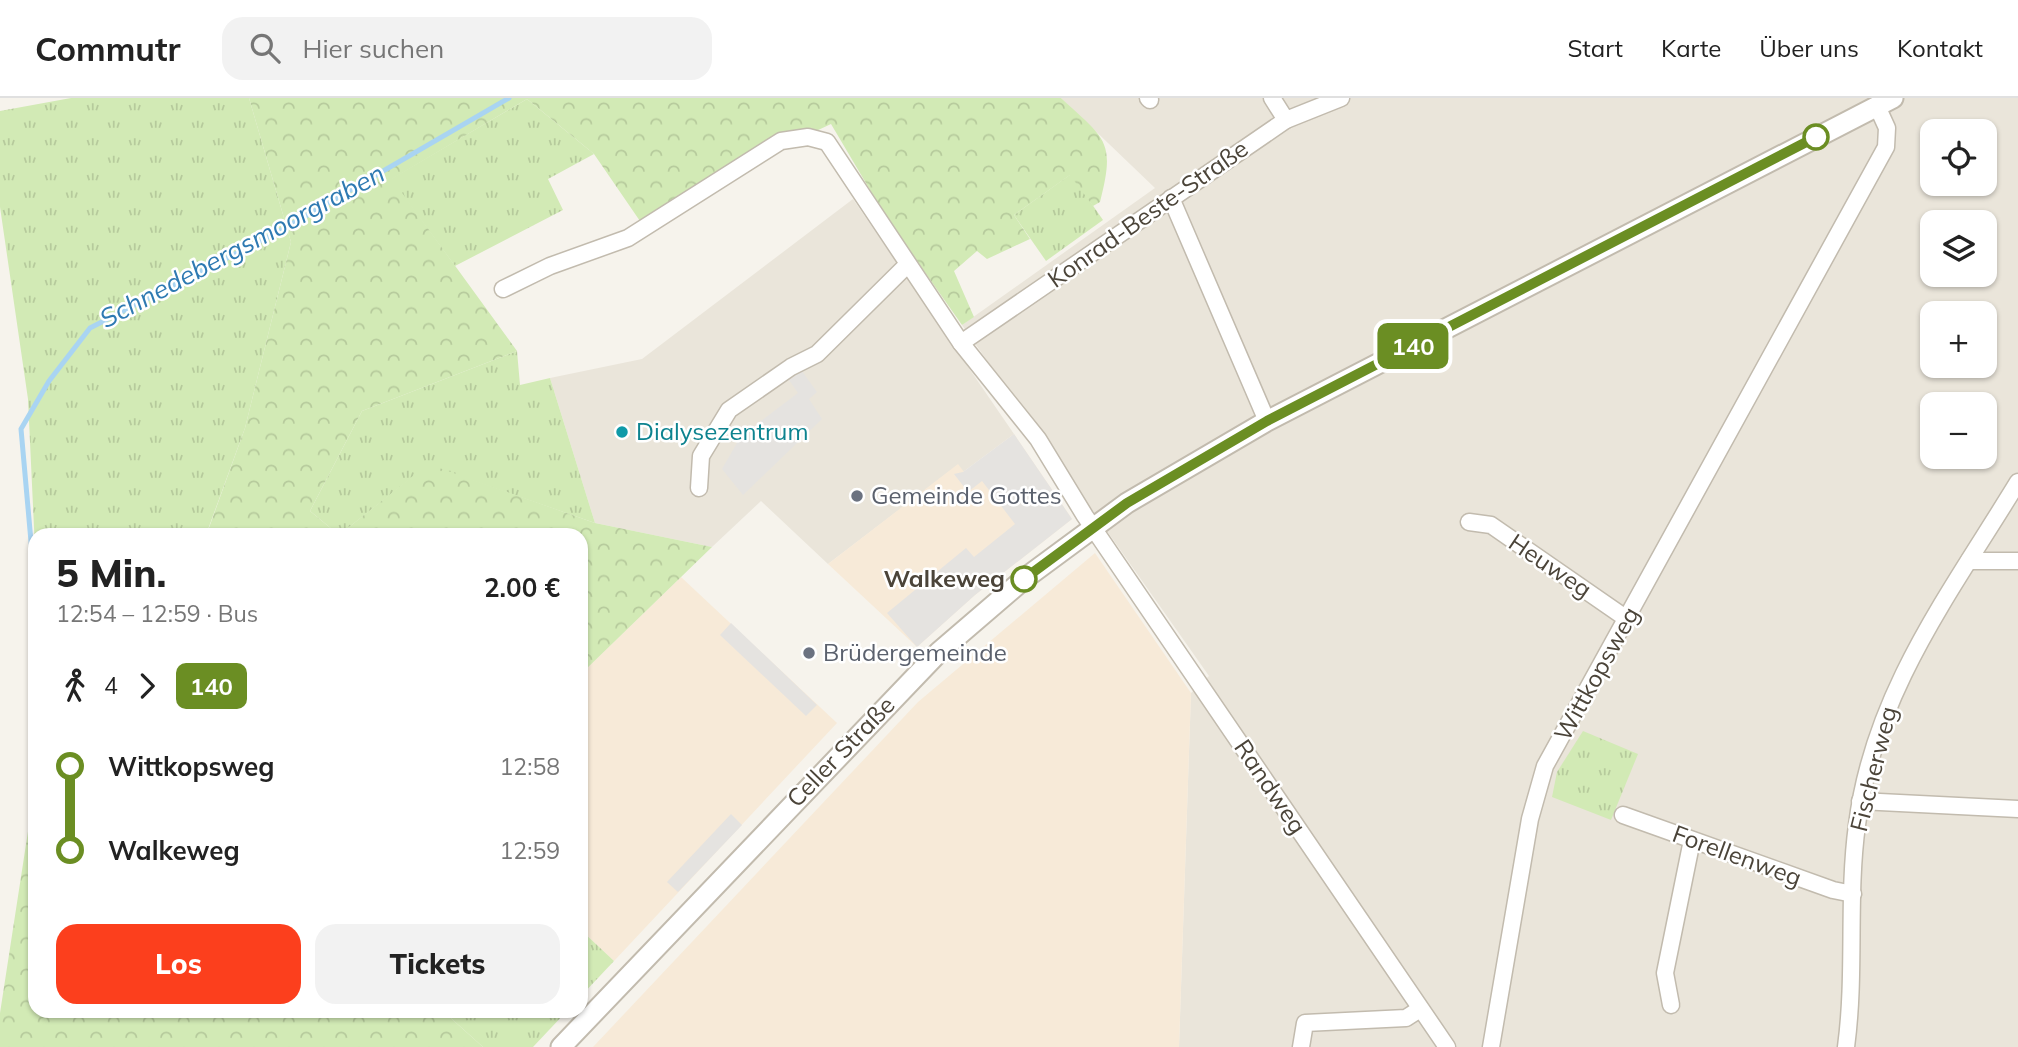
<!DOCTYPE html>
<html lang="de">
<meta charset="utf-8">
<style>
:root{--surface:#fff;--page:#f2f2f2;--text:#222;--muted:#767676;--line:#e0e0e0;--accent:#fc3f1d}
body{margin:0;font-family:Mulish,sans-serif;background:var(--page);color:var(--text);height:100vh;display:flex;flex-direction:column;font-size:26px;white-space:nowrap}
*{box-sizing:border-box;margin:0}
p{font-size:23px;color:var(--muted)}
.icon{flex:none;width:38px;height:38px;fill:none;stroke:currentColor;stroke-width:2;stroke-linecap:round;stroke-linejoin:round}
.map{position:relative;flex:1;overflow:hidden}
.panel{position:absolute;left:28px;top:430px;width:560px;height:490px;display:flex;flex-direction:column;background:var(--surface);border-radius:21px;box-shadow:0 2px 5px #0004}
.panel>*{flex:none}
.badge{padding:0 14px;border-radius:10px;font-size:24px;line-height:46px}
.buttons{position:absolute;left:1920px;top:21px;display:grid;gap:14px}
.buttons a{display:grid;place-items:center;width:77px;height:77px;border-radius:14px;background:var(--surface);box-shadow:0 2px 5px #0004;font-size:35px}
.map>.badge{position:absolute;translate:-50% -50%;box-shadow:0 0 0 4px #fff}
.legs{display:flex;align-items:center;gap:10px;height:77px;padding:0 28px;font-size:23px}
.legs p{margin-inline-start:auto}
.overview{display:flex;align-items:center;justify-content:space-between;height:119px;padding:0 28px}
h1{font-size:38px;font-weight:800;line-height:52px}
.button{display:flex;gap:14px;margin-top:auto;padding:14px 28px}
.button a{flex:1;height:80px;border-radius:21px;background:var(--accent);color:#fff;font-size:28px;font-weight:800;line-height:80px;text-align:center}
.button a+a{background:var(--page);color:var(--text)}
ul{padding:0 28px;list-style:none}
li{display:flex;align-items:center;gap:24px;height:84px;font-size:26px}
li i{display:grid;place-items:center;width:10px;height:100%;margin:0 9px;background:currentColor}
li i::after{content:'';width:18px;height:18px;margin:-9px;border:5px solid;border-radius:50%;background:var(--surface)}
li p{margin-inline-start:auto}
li:first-child i{background:linear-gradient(#0000 50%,currentColor 0)}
li:last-child i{background:linear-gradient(currentColor 50%,#0000 0)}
header{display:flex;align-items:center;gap:42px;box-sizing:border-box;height:98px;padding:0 35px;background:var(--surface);border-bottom:2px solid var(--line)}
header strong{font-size:33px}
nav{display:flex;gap:38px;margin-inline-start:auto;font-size:24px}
.search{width:490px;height:63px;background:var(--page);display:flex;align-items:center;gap:18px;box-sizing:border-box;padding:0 24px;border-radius:21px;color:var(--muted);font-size:26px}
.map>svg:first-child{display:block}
</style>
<header>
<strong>Commutr</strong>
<div class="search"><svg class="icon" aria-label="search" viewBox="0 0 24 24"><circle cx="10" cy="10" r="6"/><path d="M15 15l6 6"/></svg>Hier suchen</div>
<nav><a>Start</a><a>Karte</a><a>Über uns</a><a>Kontakt</a></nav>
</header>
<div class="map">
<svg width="2018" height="949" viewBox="0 0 2018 949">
<defs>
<pattern id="grass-tufts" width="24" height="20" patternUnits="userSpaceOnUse" patternTransform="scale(1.75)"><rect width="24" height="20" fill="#d2eab5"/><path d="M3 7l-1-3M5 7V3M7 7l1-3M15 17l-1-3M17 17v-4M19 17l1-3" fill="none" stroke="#b6ca9c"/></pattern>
<pattern id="forest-crowns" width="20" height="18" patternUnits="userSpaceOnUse" patternTransform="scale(1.75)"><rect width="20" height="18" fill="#d2eab5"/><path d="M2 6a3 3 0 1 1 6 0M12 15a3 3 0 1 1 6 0" fill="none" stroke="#b6ca9c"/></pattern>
</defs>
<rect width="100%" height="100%" fill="#f6f3ec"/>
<g fill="#eae5da" fill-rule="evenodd">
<path d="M 1061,0 L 2018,0 L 2018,949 L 1179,949 L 1191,595 L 1209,578 L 962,227 L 1155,90 ZM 1932,33 L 1984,33 L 1984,86 L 1932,86 ZM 1932,124 L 1984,124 L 1984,177 L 1932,177 ZM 1932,215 L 1984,215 L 1984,268 L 1932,268 ZM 1932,306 L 1984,306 L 1984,359 L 1932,359 Z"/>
<path d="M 853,101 L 1014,336 L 963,374 L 958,367 L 828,466 L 761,403 L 712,449 L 595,425 L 550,280 L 642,261 Z"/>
</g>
<g fill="#f7ead8">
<path d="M 1014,336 L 1072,421 L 975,497 L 917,549 L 828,466 L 958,366 L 964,374 Z"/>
<path d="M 1095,455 L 1191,595 L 1179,949 L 593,949 L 918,604 Z"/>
<path d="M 681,479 L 837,625 L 614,863 L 581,832 L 581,576 Z"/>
</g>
<g fill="url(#grass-tufts)">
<path d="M 71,0 L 249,0 L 291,144 L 245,330 L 206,437 L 35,438 L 35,451 L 28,301 L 0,109 L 0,13 Z"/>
<path d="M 527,1 L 594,56 L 548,81 L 563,112 L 455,168 L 391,81 Z"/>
<path d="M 1071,76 L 1103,122 L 1046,163 L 1014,117 Z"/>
<path d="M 517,253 L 520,287 L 550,280 L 595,425 L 428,367 L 339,437 L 310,413 L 362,313 Z"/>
<path d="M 1583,633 L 1638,656 L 1611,722 L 1552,699 L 1557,674 Z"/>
<path d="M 581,832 L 614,863 L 581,898 Z"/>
<path d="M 444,914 L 566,914 L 533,949 L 483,949 Z"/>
</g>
<g fill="url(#forest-crowns)">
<path d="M 249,0 L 1061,0 C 1105,41 1116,42 1100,104 L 1093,108 L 1070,77 L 1014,117 L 1030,141 L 987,161 L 977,153 L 954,173 L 974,219 L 962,227 L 886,119 L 831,26 L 767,56 L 642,126 L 594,56 L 527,1 L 392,81 L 517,253 L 362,313 L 310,413 L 339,437 L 428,366 L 595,425 L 712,449 L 581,576 L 581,438 L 206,438 L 245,330 L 291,144 Z"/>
<path d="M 35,688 L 35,914 L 444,914 L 483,949 L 0,949 L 0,915 Z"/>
</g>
<g fill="#e5e3e0">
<path d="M 802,273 L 817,294 L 809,301 L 822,321 L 743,397 L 722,371 L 741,338 L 798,295 L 789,282 Z"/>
<path d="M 1014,336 L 1072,421 L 975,497 L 917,549 L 887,515 L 966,450 L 974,459 L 1015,426 L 982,383 L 968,394 L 954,376 L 963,374 Z"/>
<path d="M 731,525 L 817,607 L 806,618 L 720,537 Z"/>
<path d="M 731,716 L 742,727 L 678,794 L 667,784 Z"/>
</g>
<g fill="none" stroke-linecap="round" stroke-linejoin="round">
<path stroke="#a9d4f2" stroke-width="5" d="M 33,466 L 21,331 L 49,283 L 90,230 L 278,134 L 509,0"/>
<defs>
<g id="minor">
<path d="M 1148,0 L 1150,2"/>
<path d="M 1272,0 L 1286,22"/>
<path d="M 1171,100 L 1267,323"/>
<path d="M 503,191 L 550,168 L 628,140 L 781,43 L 808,39 L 827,44 L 961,245 L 1038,341 L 1085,418 L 1447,949"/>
<path d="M 961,245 L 1286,22 L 1341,0"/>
<path d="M 699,390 L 701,358 L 729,312 L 791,269 L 817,256 L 907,167"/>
<path d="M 1469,424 L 1491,427 L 1627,521"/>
<path d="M 1969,463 L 2018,463"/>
<path d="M 1860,703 L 2018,711"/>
<path d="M 1623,717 L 1833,792 L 1853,796"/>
<path d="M 1671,907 L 1665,875 L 1692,742"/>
<path d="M 1301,949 L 1305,925 L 1406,920 L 1420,911"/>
<path d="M 1491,949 L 1530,721 L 1545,668 L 1886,49 L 1887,30 L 1877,8"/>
<path d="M 1846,949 C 1856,875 1847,800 1857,727 C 1873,595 1951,494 2018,384"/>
</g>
<path id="tertiary" d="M 561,949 L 939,554 L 1024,481 L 1127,405 L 1267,323 L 1893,0"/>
</defs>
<use href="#minor" stroke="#c2bbae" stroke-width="19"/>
<use href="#tertiary" stroke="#c2bbae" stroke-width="23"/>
<use href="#minor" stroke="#fff" stroke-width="16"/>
<use href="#tertiary" stroke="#fff" stroke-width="19"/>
</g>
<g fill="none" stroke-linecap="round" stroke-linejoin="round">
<defs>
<path id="line-1" d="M 1024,481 L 1127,405 L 1267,323 L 1816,39"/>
</defs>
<use href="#line-1" stroke="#fff" stroke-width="16"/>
<use href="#line-1" stroke="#6b8e23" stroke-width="10"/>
</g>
<g fill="#fff" stroke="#6b8e23" stroke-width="3.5">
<circle cx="1816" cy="39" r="12"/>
<circle cx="1024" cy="481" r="12"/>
</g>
<circle fill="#0f9aa8" stroke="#fff" stroke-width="2.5" cx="622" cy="334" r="7"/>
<g fill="#6b7280" stroke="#fff" stroke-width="2.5">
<circle cx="857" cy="398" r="7"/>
<circle cx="809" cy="555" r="7"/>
</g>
<g text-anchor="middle" stroke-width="5" stroke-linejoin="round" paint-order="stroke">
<g font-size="24" fill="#4b4439" stroke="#fff">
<text transform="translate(1148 116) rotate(-35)" y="8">Konrad-Beste-Straße</text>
<text transform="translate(1550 468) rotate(34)" y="8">Heuweg</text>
<text transform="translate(1597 576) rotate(-61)" y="8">Wittkopsweg</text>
<text transform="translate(841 654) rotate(-46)" y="8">Celler Straße</text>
<text transform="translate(1874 671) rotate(-76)" y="8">Fischerweg</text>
<text transform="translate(1270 689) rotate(56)" y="8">Randweg</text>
<text transform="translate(1737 758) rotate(20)" y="8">Forellenweg</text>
</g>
<g font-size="24" fill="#0d838f" stroke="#fff" text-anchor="start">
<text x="636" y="342">Dialysezentrum</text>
</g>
<g font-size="24" fill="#5b616d" stroke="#fff" text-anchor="start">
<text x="871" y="406">Gemeinde Gottes</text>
<text x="823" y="563">Brüdergemeinde</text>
</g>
<g font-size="24" font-weight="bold" fill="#4b4439" stroke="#fff" text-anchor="end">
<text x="1005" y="489">Walkeweg</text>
</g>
<g font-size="26" font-style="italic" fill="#2e7ab2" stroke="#fff">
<text transform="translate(242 148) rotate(-28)" y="9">Schnedebergsmoorgraben</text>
</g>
</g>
</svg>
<div class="buttons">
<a><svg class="icon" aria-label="locate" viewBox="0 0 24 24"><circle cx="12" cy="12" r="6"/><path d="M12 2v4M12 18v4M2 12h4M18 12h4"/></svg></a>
<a><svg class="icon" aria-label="layers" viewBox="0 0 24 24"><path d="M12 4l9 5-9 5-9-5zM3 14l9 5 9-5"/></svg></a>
<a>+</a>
<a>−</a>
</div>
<b class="badge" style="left:1413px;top:248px;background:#6b8e23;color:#fff">140</b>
<section class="panel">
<div class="overview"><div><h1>5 Min.</h1><p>12:54 – 12:59 · Bus</p></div><b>2.00 €</b></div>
<div class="legs"><svg class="icon" aria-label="walk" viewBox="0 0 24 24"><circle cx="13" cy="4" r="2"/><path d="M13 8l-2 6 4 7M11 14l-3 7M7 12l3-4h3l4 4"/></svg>4<svg class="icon" aria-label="forward" viewBox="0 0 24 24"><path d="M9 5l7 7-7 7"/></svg><b class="badge" style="background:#6b8e23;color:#fff">140</b></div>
<ul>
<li><i style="color:#6b8e23"></i><b>Wittkopsweg</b><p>12:58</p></li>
<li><i style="color:#6b8e23"></i><b>Walkeweg</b><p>12:59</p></li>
</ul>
<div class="button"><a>Los</a><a>Tickets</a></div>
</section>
</div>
